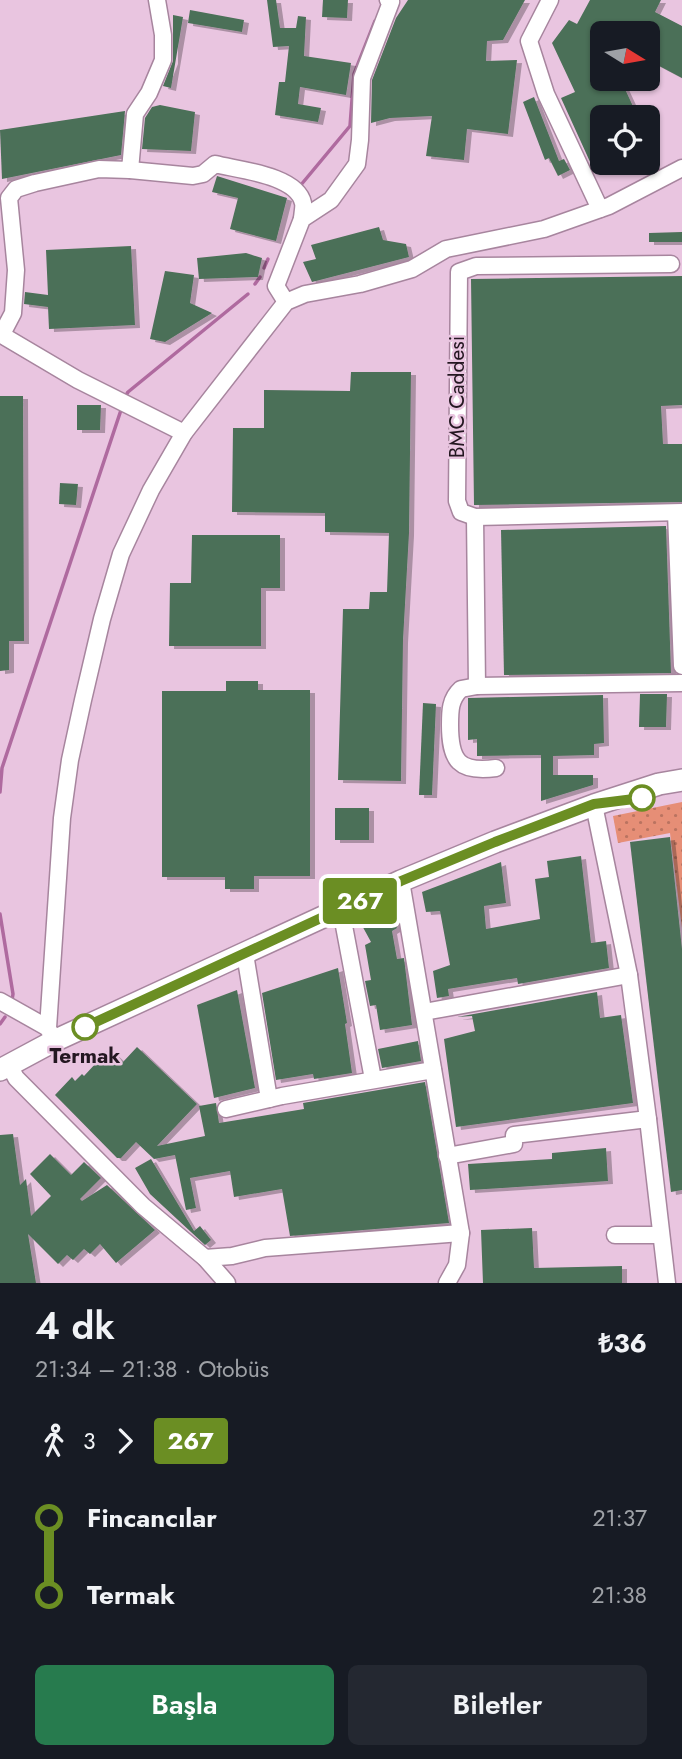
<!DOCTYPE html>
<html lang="tr">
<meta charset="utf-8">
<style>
:root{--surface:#171b24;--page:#242831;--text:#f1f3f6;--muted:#9ea1a6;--accent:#277b4e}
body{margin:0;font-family:Jost,sans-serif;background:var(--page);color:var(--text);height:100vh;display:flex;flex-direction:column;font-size:26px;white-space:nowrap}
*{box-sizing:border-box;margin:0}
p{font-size:23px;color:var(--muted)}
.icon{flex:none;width:38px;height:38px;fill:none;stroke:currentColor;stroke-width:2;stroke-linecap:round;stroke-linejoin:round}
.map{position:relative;height:1283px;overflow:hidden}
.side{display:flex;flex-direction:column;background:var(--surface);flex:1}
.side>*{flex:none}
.badge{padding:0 14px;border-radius:5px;font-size:24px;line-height:46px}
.needle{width:46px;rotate:101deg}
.tools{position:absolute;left:590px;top:21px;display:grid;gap:14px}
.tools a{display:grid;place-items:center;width:70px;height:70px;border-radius:10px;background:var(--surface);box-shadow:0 2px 5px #0004;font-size:35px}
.map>.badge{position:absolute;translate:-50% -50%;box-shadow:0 0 0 4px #fff}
.legs{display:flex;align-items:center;gap:10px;height:77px;padding:0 35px;font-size:23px}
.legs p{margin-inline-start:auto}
.headline{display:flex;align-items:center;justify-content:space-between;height:119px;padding:0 35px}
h1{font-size:38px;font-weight:600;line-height:52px}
.primary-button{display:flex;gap:14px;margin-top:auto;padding:14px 35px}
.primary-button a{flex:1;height:80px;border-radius:10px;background:var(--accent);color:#fff;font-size:28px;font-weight:600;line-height:80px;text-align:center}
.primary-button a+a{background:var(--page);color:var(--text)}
ul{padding:0 35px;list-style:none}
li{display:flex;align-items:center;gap:24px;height:77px;font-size:26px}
li i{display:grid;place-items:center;width:10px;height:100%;margin:0 9px;background:currentColor}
li i::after{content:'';width:18px;height:18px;margin:-9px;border:5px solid;border-radius:50%;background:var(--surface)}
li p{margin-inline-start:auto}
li:first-child i{background:linear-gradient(#0000 50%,currentColor 0)}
li:last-child i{background:linear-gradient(currentColor 50%,#0000 0)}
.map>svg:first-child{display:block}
</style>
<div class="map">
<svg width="682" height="1283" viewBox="0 0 682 1283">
<defs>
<pattern id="grass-dots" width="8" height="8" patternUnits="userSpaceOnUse" patternTransform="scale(1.75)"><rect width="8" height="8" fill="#e68e76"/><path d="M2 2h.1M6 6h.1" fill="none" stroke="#ba7360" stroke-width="1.8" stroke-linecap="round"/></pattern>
<filter id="shadow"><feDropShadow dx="5" dy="3" stdDeviation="0" flood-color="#0004"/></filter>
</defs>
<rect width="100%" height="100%" fill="#e9c5e0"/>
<path fill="url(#grass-dots)" d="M 682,802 L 682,928 L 670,833 L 618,843 L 613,816 Z"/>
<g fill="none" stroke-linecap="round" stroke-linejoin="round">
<g stroke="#af6a9f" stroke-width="3.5">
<path d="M 300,186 L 350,126 L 354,74 L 375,21"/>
<path d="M 264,268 L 268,259"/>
<path d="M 255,284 L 260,277"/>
<path d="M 125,397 L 128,392 L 248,294"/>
<path d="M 0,792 L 2,768 L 121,410"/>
<path d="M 0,914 L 13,994 L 12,1000"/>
<path d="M 0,1024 L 5,1017"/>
</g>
</g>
<g fill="#4c6f58" filter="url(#shadow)">
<path d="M 267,0 L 276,0 L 280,28 L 296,28 L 298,16 L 306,17 L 304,56 L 351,63 L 346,95 L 300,87 L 298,104 L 321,108 L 318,122 L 275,115 L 279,82 L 285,82 L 289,46 L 273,47 Z"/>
<path d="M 323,0 L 348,0 L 347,18 L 322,17 Z"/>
<path d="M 408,0 L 525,0 L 503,40 L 487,41 L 486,61 L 517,60 L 508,134 L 467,129 L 464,160 L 426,156 L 432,116 L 390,118 L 371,123 L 372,80 L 396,18 Z"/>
<path d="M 590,0 L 661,0 L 655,12 L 682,26 L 682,78 L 648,60 L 648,53 L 658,33 L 623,33 L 602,22 L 602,79 L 643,79 L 624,87 L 638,117 L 602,117 L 602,159 L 591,164 L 561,98 L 575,92 L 552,43 L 569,20 L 577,24 Z"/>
<path d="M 190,10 L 244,20 L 242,32 L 188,23 Z"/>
<path d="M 173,15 L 183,17 L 171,88 L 163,86 L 173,61 Z"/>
<path d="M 534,97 L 559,161 L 564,159 L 570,170 L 558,176 L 549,158 L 545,160 L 523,102 Z"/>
<path d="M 160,105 L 195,112 L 191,151 L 142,149 L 145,118 L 152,107 Z"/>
<path d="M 125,111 L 121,155 L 2,179 L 0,130 Z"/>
<path d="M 217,176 L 287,198 L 276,241 L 230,229 L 238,198 L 212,192 Z"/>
<path d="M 379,227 L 383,240 L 406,244 L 409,257 L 312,282 L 303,262 L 316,259 L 311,245 Z"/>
<path d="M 682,232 L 682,242 L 649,242 L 649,233 Z"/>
<path d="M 131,246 L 135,325 L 49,329 L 48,307 L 24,304 L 25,292 L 48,295 L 46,250 Z"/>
<path d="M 246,253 L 262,258 L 258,277 L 199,279 L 197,258 Z"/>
<path d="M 165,271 L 194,275 L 190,303 L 212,313 L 165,342 L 150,339 Z"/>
<path d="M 682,276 L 682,405 L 661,406 L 663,444 L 682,444 L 682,502 L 474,505 L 471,279 Z"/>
<path d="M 351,372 L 411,372 L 409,533 L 403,640 L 401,781 L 338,780 L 343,609 L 369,609 L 370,592 L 387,592 L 389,533 L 325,532 L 325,513 L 232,512 L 233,428 L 264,428 L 264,390 L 350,391 Z"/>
<path d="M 0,396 L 23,396 L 24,641 L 9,641 L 9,670 L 0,671 Z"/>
<path d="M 77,405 L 101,405 L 100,430 L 77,430 Z"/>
<path d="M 60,483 L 78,484 L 76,505 L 59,504 Z"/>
<path d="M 666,526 L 671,673 L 504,675 L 501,530 Z"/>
<path d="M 192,535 L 280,535 L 280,588 L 261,588 L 261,646 L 169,646 L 170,583 L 191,583 Z"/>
<path d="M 226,681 L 258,681 L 258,690 L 310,690 L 310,876 L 254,876 L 254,889 L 225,889 L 225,877 L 162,877 L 162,691 L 226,691 Z"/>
<path d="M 640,694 L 667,694 L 666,727 L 639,727 Z"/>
<path d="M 603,695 L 604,743 L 594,744 L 594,755 L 553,756 L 553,775 L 593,775 L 593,785 L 541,801 L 541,755 L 477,756 L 477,739 L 468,740 L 468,698 Z"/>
<path d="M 423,703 L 436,704 L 432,795 L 419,795 Z"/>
<rect x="335" y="808" width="34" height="32"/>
<path d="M 670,837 L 682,949 L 682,1190 L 671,1192 L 630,842 Z"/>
<path d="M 581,856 L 591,943 L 606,941 L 609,968 L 518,984 L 517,978 L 448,989 L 449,996 L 437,998 L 433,971 L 450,965 L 440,911 L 426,912 L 422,892 L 501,862 L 506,903 L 484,906 L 486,929 L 540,919 L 535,879 L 549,877 L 547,861 Z"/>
<path d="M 385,905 L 397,928 L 392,931 L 397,959 L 404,958 L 412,1025 L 380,1030 L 376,1005 L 370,1006 L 365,981 L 371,980 L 365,945 L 371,942 L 359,920 Z"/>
<path d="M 338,968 L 347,1023 L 345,1024 L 352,1073 L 314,1079 L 313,1074 L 276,1080 L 262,993 Z"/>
<path d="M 237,990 L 255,1088 L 214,1098 L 197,1005 Z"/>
<path d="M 597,992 L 600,1018 L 621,1015 L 633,1103 L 456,1127 L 444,1039 L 475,1031 L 472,1016 L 457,1017 Z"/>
<path d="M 418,1041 L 421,1061 L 382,1068 L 378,1049 Z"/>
<path d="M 137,1047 L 197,1104 L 157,1146 L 205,1136 L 199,1106 L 216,1103 L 219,1123 L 304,1109 L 303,1103 L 425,1082 L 449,1223 L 290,1236 L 282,1189 L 234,1197 L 230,1171 L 190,1178 L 196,1208 L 186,1210 L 175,1155 L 154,1159 L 136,1142 L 121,1158 L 117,1158 L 55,1095 L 72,1077 L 75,1081 L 82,1074 L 84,1076 L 109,1049 L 123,1062 Z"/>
<path d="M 13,1134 L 20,1185 L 26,1179 L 31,1216 L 51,1196 L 30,1174 L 50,1154 L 71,1175 L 84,1162 L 101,1178 L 80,1199 L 82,1201 L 107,1185 L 155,1230 L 116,1263 L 100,1244 L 90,1254 L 84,1249 L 73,1260 L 67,1255 L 58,1264 L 28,1234 L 36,1283 L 0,1283 L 0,1135 Z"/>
<path d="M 606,1148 L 608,1181 L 470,1190 L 468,1164 L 552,1159 L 552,1153 Z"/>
<path d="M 151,1159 L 194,1231 L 200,1226 L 211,1240 L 205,1245 L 150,1194 L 135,1168 Z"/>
<path d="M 532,1228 L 534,1268 L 622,1266 L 622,1283 L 483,1283 L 481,1230 Z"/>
</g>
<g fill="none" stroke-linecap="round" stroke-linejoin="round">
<defs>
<g id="minor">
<path d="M 550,0 L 529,41 L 546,94 L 600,209"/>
<path d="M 130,170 L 193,176 L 203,174 L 215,164 C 238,170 297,175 303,203 C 304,207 302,215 302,219"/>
<path d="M 671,264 L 476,266 L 459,272 L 457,501 L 461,512 L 475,517 L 682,512"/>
<path d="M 286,302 L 276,286 L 302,219 L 331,200 L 357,164 L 360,140 L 362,78 L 391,2 L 388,0"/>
<path d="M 0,332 L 2,334 L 13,313 L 16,270 L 9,198 L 16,189 L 35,183 L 99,169 L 130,170 L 135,114 L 149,93 L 163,60 L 163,35 L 157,0"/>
<path d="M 0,334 L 78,380 L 184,433"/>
<path d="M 676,513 L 682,666"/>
<path d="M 475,517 L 477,686"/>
<path d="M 496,768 C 459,773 450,761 450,725 C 450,711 450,699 461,689 L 477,686 L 682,683"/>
<path d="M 594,805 L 629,975 L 648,1119 L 667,1283"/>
<path d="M 341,910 L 373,1079"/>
<path d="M 245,954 L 269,1099"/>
<path d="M 0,1001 L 48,1028"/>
<path d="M 424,1012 L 629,975"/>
<path d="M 54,1041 L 48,1028 L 62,818 L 70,760 L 83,700 L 102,619 L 121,554 L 151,490 L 184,433 L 286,302 L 305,294 L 360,284 L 412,269 L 446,249 L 544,229 L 609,206 L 682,168"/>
<path d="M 9,1065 L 16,1078 L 143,1206 L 205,1258 L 227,1283"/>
<path d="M 226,1109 L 282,1096 L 433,1070"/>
<path d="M 447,1156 L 514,1144 L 514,1135 L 648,1119"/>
<path d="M 615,1235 L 661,1235"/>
<path d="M 205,1258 L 232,1256 L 265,1248 L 461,1233 L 401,881"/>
<path d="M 447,1283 L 457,1265 L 461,1233"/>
</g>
<path id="major" d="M 0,1070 L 54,1041 L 401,881 L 495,842 L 594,805 L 659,784 L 682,780"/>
</defs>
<use href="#minor" stroke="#a7859e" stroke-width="19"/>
<use href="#major" stroke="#a7859e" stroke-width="24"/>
<use href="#minor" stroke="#fff" stroke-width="16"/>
<use href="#major" stroke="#fff" stroke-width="21"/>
</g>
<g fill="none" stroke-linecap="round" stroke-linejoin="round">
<defs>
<path id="line-1" d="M 85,1027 L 401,881 L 495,842 L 594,804 L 642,798"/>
</defs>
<use href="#line-1" stroke="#fff" stroke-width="16"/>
<use href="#line-1" stroke="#6b8e23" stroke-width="10"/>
</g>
<g fill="#fff" stroke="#6b8e23" stroke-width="3.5">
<circle cx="642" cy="798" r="12"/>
<circle cx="85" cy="1027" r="12"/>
</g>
<g text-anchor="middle" stroke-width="5" stroke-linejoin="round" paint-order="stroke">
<g font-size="21" fill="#241721" stroke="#e9c5e0">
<text transform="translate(457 397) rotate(-90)" y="7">BMC Caddesi</text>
</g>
<g font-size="21" font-weight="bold" fill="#241721" stroke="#e9c5e0">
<text x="85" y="1063">Termak</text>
</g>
</g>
</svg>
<div class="tools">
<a><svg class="needle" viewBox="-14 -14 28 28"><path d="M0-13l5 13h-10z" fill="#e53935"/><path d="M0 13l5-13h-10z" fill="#9ea1a6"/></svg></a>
<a><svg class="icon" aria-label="locate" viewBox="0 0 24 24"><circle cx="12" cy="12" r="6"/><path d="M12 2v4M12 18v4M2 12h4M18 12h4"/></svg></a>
</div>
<b class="badge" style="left:360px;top:901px;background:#6b8e23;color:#fff">267</b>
</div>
<section class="side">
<div class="headline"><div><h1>4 dk</h1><p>21:34 – 21:38 · Otobüs</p></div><b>₺36</b></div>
<div class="legs"><svg class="icon" aria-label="walk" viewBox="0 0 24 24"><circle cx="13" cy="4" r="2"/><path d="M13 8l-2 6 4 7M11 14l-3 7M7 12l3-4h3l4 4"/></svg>3<svg class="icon" aria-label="forward" viewBox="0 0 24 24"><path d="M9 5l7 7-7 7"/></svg><b class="badge" style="background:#6b8e23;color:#fff">267</b></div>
<ul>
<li><i style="color:#6b8e23"></i><b>Fincancılar</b><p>21:37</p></li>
<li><i style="color:#6b8e23"></i><b>Termak</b><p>21:38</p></li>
</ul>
<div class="primary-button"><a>Başla</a><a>Biletler</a></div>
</section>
